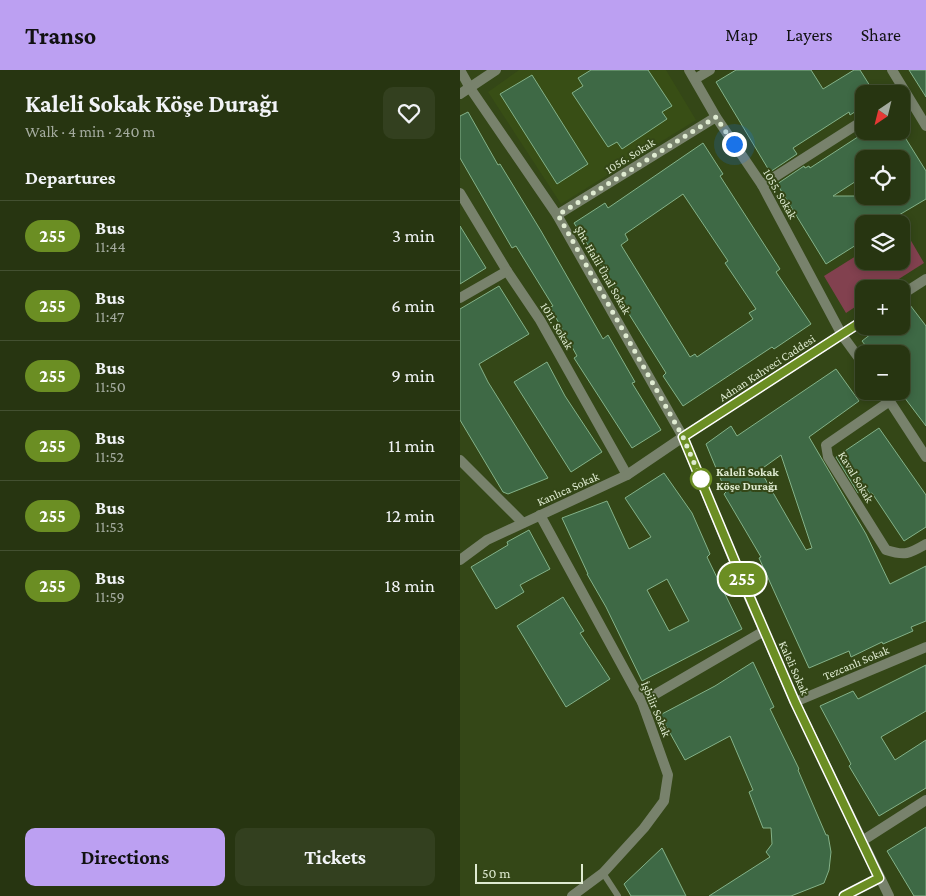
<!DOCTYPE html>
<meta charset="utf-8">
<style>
:root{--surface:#273511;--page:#33401f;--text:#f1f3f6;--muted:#a4ab9f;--line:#435031;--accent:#bca0f2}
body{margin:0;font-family:"Crimson Pro",serif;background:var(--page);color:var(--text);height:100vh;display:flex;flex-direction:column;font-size:19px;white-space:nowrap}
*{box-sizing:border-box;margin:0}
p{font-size:16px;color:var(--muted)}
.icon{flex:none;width:28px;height:28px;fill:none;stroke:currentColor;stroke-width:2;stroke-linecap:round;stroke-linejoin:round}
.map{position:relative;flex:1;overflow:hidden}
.details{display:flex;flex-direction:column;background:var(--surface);width:460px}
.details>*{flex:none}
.badge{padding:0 10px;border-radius:16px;font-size:18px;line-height:32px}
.needle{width:32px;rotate:215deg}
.controls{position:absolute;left:395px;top:15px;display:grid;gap:10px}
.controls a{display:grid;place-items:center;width:55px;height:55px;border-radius:10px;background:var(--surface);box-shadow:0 2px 8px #0003,0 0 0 1px var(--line);font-size:25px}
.scale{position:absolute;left:15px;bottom:12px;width:108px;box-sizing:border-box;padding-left:5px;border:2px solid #dfebd1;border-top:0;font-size:14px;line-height:18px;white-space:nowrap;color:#dfebd1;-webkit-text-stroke:4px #344717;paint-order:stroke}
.you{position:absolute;width:25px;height:25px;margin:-12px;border:4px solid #fff;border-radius:50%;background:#1a73e8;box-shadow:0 0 0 8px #1a73e833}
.map>.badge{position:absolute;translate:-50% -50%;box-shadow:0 0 0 2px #fff}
h2{padding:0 25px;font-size:19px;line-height:45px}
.round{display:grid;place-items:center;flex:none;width:52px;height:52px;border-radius:10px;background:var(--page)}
.summary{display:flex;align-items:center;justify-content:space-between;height:85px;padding:0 25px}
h1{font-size:24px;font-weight:700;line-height:38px}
.button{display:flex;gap:10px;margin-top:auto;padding:10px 25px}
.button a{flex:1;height:58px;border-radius:10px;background:var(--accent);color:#111;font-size:20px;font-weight:700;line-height:58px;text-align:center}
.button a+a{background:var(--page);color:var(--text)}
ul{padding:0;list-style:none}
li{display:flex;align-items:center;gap:15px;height:70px;padding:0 25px;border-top:1px solid var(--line)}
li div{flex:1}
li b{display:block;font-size:19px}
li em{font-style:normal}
li .badge{min-width:55px;font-weight:700;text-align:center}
header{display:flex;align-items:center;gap:30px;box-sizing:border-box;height:70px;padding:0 25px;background:var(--accent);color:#111}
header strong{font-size:24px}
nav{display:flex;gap:28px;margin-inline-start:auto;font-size:18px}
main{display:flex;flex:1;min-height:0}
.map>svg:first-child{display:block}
</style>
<header>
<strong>Transo</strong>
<nav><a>Map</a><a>Layers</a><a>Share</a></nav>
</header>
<main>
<section class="details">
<div class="summary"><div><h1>Kaleli Sokak Köşe Durağı</h1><p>Walk · 4 min · 240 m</p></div><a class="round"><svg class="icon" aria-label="heart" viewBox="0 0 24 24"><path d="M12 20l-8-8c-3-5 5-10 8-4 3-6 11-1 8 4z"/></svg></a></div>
<h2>Departures</h2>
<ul>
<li><span class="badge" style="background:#6b8e23;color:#fff">255</span><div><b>Bus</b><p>11:44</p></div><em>3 min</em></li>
<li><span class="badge" style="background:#6b8e23;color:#fff">255</span><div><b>Bus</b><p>11:47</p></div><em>6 min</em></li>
<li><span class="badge" style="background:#6b8e23;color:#fff">255</span><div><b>Bus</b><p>11:50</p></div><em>9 min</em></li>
<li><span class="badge" style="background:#6b8e23;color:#fff">255</span><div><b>Bus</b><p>11:52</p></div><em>11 min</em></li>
<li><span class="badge" style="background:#6b8e23;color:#fff">255</span><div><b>Bus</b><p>11:53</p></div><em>12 min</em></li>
<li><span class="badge" style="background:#6b8e23;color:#fff">255</span><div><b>Bus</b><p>11:59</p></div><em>18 min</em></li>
</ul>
<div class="button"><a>Directions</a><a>Tickets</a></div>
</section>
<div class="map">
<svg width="466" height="826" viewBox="0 0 466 826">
<rect width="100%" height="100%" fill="#344717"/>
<path fill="#384e15" d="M 59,0 L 206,0 L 236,50 L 101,134 L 28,22 Z"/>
<path fill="#82414f" d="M 443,157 L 464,193 L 423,219 L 404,219 L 404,231 L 386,243 L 364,206 L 404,181 L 404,191 L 441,191 L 441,158 Z"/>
<g fill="#3e6945" stroke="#84b289" fill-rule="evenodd">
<path d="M 131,0 L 188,0 L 212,36 L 202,42 L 207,49 L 162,79 L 157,72 L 148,77 L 112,23 L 123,16 L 118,8 Z"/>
<path d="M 276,0 L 351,0 L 363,19 L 394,0 L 400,0 L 415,24 L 404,24 L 404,36 L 390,45 L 389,42 L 333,78 L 337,84 L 310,102 L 256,12 Z"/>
<path d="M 449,0 L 466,0 L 466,27 Z"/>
<path d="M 72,5 L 128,94 L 97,114 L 40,24 Z"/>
<path d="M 8,42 L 38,95 L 40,94 L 81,161 L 143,269 L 148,265 L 175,312 L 172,313 L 201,360 L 172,378 L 114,288 L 117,286 L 90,237 L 93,236 L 56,176 L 52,178 L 0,88 L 0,46 Z"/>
<path d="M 407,61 L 441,61 L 466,101 L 466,129 L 439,145 L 440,147 L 430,154 L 404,154 L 404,170 L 366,194 L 317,114 L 344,96 L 345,98 L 349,96 L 350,98 ZM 404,89 L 441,89 L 441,126 L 373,126 L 404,106 Z"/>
<path d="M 243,73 L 263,104 L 260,106 L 320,199 L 316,202 L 351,254 L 314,279 L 312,277 L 223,336 L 203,306 L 206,303 L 140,198 L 142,197 L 114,153 L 145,133 L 148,138 ZM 223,124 L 268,191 L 265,193 L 296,239 L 289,243 L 293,249 L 237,287 L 235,284 L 230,287 L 161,175 L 168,170 L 165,164 Z"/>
<path d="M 0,156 L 26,198 L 0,214 Z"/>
<path d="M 39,216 L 69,264 L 19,294 L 28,312 L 88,408 L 48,424 L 43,422 L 0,350 L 0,239 Z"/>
<path d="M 450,235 L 466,256 L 466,356 L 441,323 L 441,284 L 412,284 L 402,271 L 421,256 L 441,256 L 441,241 Z"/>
<path d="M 87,292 L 105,326 L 142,382 L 111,402 L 54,312 Z"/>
<path d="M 376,299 L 399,331 L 349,367 L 406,464 L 430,514 L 466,496 L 466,551 L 451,557 L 453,561 L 423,574 L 422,572 L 391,587 L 389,581 L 349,598 L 299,488 L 301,487 L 264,424 L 266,422 L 246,374 L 271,356 L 277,366 ZM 321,385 L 352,478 L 346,480 L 300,400 Z"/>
<path d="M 419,358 L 466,425 L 466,457 L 444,471 L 412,423 L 410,424 L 406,418 L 398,423 L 376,387 Z"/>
<path d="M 204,403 L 232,443 L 250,484 L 247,487 L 282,559 L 182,611 L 146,537 L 127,504 L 128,504 L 102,448 L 147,431 L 169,479 L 191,467 L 165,428 ZM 207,509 L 229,551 L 209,561 L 187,520 Z"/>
<path d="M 69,460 L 90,499 L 60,515 L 64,522 L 36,539 L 11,497 L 48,475 L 47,472 Z"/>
<path d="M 103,527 L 124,561 L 120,563 L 150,609 L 106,637 L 57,556 Z"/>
<path d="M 293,592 L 314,637 L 310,639 L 339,699 L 338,700 L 366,765 L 368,765 L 371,782 L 369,800 L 364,813 L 331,826 L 249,826 L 310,787 L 306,782 L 312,774 L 311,758 L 303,758 L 289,722 L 293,720 L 270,666 L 225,690 L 200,645 L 255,616 Z"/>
<path d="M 466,595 L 466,641 L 421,667 L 435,690 L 466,670 L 466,718 L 419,746 L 389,696 L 391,694 L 360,636 L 393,621 L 398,629 Z"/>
<path d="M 466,757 L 466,826 L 454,826 L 427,781 Z"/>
<path d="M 202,778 L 226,826 L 171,826 L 164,814 Z"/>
</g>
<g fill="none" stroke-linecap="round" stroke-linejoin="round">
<path stroke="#78826c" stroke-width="6" d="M 143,803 L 158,826"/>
<g stroke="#78826c" stroke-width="10">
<path d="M 0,0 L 10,18 L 97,145 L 223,367 L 287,523 L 335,632 L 429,826"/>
<path d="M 229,0 L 256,47 L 302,115 L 382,265 L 404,295"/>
<path d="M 432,0 L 466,56"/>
<path d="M 235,9 L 250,0"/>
<path d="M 0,24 L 36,0"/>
<path d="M 302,115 L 404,50"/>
<path d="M 0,123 L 47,201 L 80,250 L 167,405"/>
<path d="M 97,145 L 256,47"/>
<path d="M 0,228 L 47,201"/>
<path d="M 423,321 L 466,387"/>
<path d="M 430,331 L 366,375 L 368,387 L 426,480 C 445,486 449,484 466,474"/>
<path d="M 0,390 L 63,453"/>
<path d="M 80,445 L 182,632 L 208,705 L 204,731 L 184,758 L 143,803 L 112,826"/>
<path d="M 0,490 L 27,470 L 167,405 L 223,367"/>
<path d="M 182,632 L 304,561"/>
<path d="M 335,632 L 466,577"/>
<path d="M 402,771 L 466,730"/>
<path d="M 384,826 L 419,808"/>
</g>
<g stroke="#78826c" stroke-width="10">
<path d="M 441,225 L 466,209"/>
<path d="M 223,367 L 404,250"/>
</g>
</g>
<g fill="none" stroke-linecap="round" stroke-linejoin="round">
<defs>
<path id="line" d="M 384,826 L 419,808 L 335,632 L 288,523 L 223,367 L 404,250"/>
</defs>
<use href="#line" stroke="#fff" stroke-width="11"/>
<use href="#line" stroke="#6b8e23" stroke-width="8"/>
<path stroke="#dfebd1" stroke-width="5" stroke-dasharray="0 9" d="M 241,409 L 223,367 L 98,145 L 256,47 L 274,74"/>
</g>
<circle fill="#fff" stroke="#6b8e23" stroke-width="2.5" cx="241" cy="409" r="10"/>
<g text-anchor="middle" stroke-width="4" stroke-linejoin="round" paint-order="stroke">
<g font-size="12" fill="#dfebd1" stroke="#344717">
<text transform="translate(170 86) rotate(-32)" y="4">1056. Sokak</text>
<text transform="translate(320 124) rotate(60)" y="4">1055. Sokak</text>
<text transform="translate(143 200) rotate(60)" y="4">Şht. Halil Ünal Sokak</text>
<text transform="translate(97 256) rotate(59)" y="4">1011. Sokak</text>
<text transform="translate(307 298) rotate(-33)" y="4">Adnan Kahveci Caddesi</text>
<text transform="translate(396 407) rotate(59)" y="4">Kaval Sokak</text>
<text transform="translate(108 419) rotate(-24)" y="4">Kanlıca Sokak</text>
<text transform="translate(396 593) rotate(-23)" y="4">Tezcanlı Sokak</text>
<text transform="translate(334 598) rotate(66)" y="4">Kaleli Sokak</text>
<text transform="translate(196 639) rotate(67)" y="4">İşbilir Sokak</text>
</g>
<g font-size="12" font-weight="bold" fill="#dfebd1" stroke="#344717" text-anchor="start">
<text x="256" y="406">Kaleli Sokak<tspan x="256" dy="14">Köşe Durağı</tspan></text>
</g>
</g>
</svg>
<div class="controls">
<a><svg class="needle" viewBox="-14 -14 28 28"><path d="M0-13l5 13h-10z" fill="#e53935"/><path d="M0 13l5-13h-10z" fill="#a4ab9f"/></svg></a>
<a><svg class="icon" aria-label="locate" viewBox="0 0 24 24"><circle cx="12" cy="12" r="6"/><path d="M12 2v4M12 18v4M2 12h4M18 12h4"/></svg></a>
<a><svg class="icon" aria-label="layers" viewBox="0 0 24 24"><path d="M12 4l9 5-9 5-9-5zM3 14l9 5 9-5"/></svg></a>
<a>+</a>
<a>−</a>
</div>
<div class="scale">50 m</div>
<div class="you" style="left:274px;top:74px"></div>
<b class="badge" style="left:282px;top:509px;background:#6b8e23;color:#fff">255</b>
</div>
</main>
